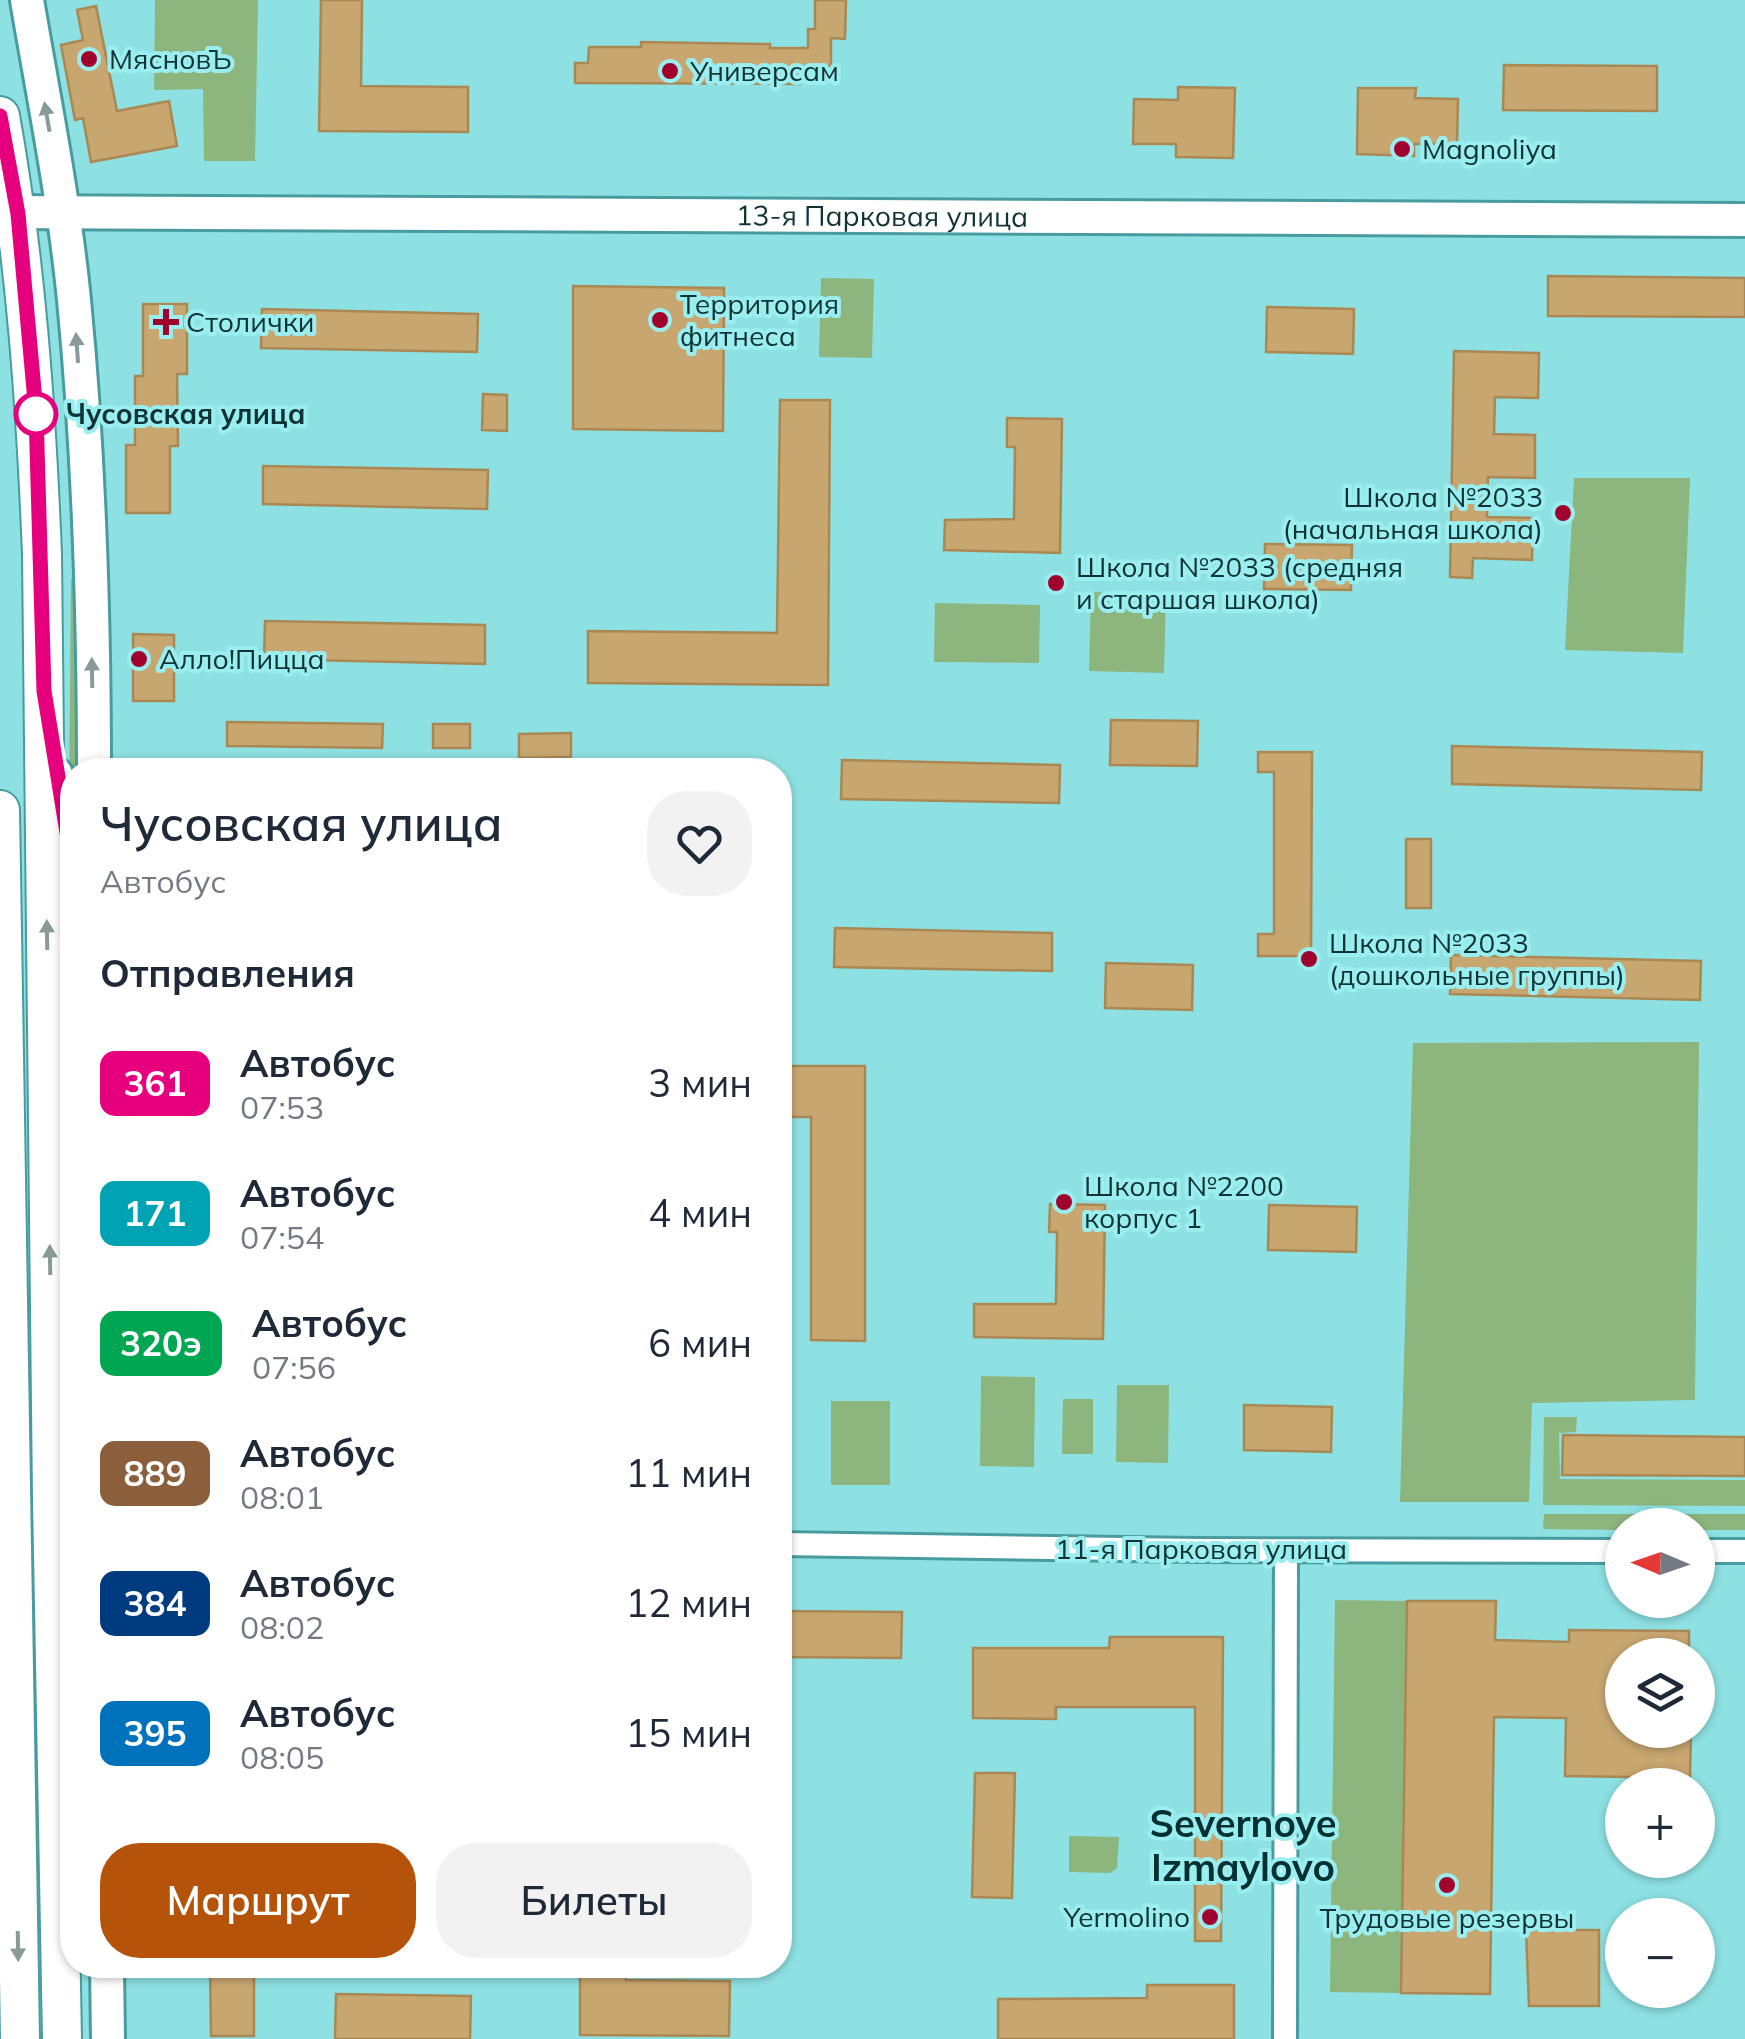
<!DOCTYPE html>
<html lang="ru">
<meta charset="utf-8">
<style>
:root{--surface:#fff;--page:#f2f2f3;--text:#1f2937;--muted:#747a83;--accent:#b45309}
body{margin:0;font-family:Mulish,sans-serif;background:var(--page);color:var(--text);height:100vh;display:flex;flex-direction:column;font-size:38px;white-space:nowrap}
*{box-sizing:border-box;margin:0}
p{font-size:32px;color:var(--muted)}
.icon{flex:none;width:55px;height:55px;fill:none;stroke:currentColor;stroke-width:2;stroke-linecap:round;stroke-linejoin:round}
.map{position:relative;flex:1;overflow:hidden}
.drawer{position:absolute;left:60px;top:758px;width:732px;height:1220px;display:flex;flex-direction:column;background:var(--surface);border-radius:40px;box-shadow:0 2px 8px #0004}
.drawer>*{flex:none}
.badge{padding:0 20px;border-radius:15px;font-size:35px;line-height:65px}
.needle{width:65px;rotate:272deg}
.fabs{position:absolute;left:1605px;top:1508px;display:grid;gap:20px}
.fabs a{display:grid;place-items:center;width:110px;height:110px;border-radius:50%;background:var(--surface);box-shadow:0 2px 8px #0004;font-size:50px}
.map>.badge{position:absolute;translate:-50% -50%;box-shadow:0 0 0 5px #fff}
h2{padding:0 40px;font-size:38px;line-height:90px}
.round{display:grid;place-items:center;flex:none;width:105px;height:105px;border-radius:40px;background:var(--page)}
.overview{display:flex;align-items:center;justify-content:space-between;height:170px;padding:0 40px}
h1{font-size:48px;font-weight:600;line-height:75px}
.button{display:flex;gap:20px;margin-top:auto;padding:20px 40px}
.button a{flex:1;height:115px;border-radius:40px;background:var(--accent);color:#fff;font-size:40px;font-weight:600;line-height:115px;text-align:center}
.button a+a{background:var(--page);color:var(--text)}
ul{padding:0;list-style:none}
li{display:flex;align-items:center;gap:30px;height:130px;padding:0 40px}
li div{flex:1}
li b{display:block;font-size:38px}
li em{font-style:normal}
li .badge{min-width:110px;font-weight:700;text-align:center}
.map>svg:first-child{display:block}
</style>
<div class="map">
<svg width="1745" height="2039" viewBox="0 0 1745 2039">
<rect width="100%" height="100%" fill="#8ee1e3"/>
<g fill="#8cb67e">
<path d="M 155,0 L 258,0 L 255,161 L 204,161 L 203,89 L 154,90 Z"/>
<path d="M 821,278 L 874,279 L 872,358 L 819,357 Z"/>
<path d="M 1574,478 L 1690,478 L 1683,653 L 1565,650 Z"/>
<path d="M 71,578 L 78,581 L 79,770 L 72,770 L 72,829 L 69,800 Z"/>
<path d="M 1091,592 L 1166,594 L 1164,673 L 1089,671 Z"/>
<path d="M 935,603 L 1040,605 L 1039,663 L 934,662 Z"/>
<path d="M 780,789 L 788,789 L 784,953 L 780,953 Z"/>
<path d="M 1699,1042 L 1695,1400 L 1532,1403 L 1529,1502 L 1400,1502 L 1413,1043 Z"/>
<path d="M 981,1376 L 1035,1377 L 1034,1467 L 980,1466 Z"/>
<path d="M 1117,1385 L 1169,1385 L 1168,1463 L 1116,1462 Z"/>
<path d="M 1063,1399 L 1093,1399 L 1093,1454 L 1062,1454 Z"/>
<rect x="831" y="1401" width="59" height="84"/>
<path d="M 1544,1417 L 1577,1417 L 1576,1432 L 1559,1433 L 1560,1479 L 1745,1480 L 1745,1506 L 1543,1505 Z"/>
<path d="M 1544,1514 L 1745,1514 L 1745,1530 L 1698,1530 L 1698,1525 L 1622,1525 L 1622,1530 L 1543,1529 Z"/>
<path d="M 1335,1600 L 1407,1601 L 1401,1993 L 1330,1992 Z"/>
<path d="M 1069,1836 L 1119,1837 L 1117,1868 L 1110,1873 L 1069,1872 Z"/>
</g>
<g fill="#c8a670" stroke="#a98853" stroke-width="2.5">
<path d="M 321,0 L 362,0 L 361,86 L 468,87 L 468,132 L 319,131 Z"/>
<path d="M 815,0 L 846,0 L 845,39 L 831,38 L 831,66 L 800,66 L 800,84 L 575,83 L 575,63 L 588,63 L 589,47 L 641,47 L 641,42 L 770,44 L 770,48 L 808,48 L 808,29 L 815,29 Z"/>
<path d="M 96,6 L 117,111 L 169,101 L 177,146 L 91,162 L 83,118 L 75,120 L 61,45 L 83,40 L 77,10 Z"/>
<path d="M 1504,65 L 1657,66 L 1657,111 L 1503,110 Z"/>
<path d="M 1178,87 L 1235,88 L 1233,158 L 1176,157 L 1176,144 L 1133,144 L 1134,99 L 1178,100 Z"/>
<path d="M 1358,88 L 1416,88 L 1415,98 L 1458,99 L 1457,144 L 1414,144 L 1414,156 L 1357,154 Z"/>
<path d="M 1548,276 L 1745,278 L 1745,317 L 1548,316 Z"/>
<path d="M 573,286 L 724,288 L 723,431 L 573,429 Z"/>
<path d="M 143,304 L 187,304 L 187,374 L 177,374 L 178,446 L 170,446 L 170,513 L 126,513 L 126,445 L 135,445 L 135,376 L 143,376 Z"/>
<path d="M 1267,307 L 1354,309 L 1353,354 L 1266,352 Z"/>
<path d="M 262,309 L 478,314 L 477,352 L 261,348 Z"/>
<path d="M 1454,351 L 1539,353 L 1538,398 L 1495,397 L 1494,434 L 1535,435 L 1535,478 L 1488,477 L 1487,517 L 1533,518 L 1532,560 L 1473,558 L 1472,578 L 1450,577 Z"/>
<path d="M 483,394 L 507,395 L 507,431 L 482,430 Z"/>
<path d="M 780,400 L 830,400 L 828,685 L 588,683 L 588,631 L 777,633 Z"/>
<path d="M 1007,418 L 1062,419 L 1060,553 L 944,550 L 945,520 L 1014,519 L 1015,447 L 1007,447 Z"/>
<path d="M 263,466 L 488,470 L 487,509 L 263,504 Z"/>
<path d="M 1265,544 L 1352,545 L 1351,590 L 1264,589 Z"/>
<path d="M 265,621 L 485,625 L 485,664 L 264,659 Z"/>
<path d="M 133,634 L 174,635 L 174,701 L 133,701 Z"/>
<path d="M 1111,720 L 1198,721 L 1197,766 L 1110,765 Z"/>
<path d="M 227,722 L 383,724 L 382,748 L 227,746 Z"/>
<rect x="433" y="724" width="37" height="24"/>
<path d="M 571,733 L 571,757 L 519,758 L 519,734 Z"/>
<path d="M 1452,746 L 1702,752 L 1701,790 L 1452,784 Z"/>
<path d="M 1258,752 L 1312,752 L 1311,956 L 1258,956 L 1258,934 L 1274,934 L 1274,772 L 1258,772 Z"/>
<path d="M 842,760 L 1060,765 L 1059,803 L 841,799 Z"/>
<rect x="1406" y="839" width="25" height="69"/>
<path d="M 835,928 L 1052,933 L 1052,971 L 834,967 Z"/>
<path d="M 1451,955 L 1701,961 L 1700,1000 L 1450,994 Z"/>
<path d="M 1106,963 L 1193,965 L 1192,1010 L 1105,1008 Z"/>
<path d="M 780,1066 L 865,1066 L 865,1341 L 811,1340 L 811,1117 L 780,1117 Z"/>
<path d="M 1050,1204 L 1105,1205 L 1103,1339 L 974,1337 L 974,1304 L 1056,1304 L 1057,1232 L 1049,1232 Z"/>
<path d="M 1269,1205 L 1357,1207 L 1356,1252 L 1268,1250 Z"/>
<path d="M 1244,1405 L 1332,1407 L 1331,1452 L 1244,1450 Z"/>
<path d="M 1563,1435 L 1745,1437 L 1745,1476 L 1562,1475 Z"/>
<path d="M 1407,1601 L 1496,1601 L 1495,1640 L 1569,1642 L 1569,1630 L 1689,1631 L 1689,1655 L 1622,1655 L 1622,1730 L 1691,1730 L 1690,1778 L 1565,1776 L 1566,1718 L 1494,1717 L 1490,1994 L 1401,1993 Z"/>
<path d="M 780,1611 L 902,1612 L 901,1658 L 780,1657 Z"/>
<path d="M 1110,1637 L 1223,1637 L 1221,1941 L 1195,1941 L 1195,1707 L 1056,1707 L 1056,1719 L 973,1718 L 973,1648 L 1109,1648 Z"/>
<path d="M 975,1773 L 1015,1773 L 1012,1898 L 972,1897 Z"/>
<path d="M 1526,1930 L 1599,1930 L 1599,2006 L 1529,2006 Z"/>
<path d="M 210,1965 L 254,1965 L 254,2036 L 211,2036 Z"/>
<path d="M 580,1965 L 626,1965 L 626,1980 L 730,1981 L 729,2036 L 580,2035 Z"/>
<path d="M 1147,1985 L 1234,1985 L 1234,2039 L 998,2039 L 998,1999 L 1147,1998 Z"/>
<path d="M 336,1994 L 471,1996 L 470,2039 L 335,2039 Z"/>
</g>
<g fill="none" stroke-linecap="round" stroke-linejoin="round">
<defs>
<g id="street">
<path d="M 780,1544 L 1198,1550 L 1622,1551"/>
<path d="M 1698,1551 L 1745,1551"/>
<path d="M 1285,2039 L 1286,1551"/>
</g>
<g id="secondary">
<path d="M 27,0 C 44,100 64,199 74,300 C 89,455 94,614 94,770"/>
<path id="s1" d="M 0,212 L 1745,220"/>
<path d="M 56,774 L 72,863"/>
<path d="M 107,1965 L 108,2039"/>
</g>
<g id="primary">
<path d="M 0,116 C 26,261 36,407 42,554 L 52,1498 L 62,2039"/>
<path d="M 0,810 L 20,2039"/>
</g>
</defs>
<use href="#street" stroke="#489c9f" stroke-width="28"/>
<use href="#secondary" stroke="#489c9f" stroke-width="38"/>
<use href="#primary" stroke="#489c9f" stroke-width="42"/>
<use href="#street" stroke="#fff" stroke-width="22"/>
<use href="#secondary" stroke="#fff" stroke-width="32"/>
<use href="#primary" stroke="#fff" stroke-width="38"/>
</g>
<defs><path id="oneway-solid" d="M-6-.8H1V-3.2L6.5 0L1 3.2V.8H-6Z" transform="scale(2.5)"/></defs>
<g fill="#889a9a">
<use href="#oneway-solid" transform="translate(47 117) rotate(-100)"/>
<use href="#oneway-solid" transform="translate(77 348) rotate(-94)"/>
<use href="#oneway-solid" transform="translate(92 673) rotate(-91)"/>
<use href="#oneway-solid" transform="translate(47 935) rotate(-91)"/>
<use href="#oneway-solid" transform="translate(50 1260) rotate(-91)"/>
<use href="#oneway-solid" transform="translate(18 1946) rotate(89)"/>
</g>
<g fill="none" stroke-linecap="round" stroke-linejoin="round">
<defs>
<path id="line" d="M 0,116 L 18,214 L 36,412 L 44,691 L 72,863"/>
</defs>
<use href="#line" stroke="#fff" stroke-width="22"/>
<use href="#line" stroke="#e6007e" stroke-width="15"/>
</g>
<g fill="#a1012d" stroke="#9beef0" stroke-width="4">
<circle cx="89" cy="59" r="10"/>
<circle cx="670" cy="71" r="10"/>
<circle cx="1402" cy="149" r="10"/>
<circle cx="660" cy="320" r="10"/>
<path d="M161 307h10v10h10v10h-10v10h-10v-10h-10v-10h10z"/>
<circle cx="1563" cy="513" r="10"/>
<circle cx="1056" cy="583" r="10"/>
<circle cx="139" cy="659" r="10"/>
<circle cx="1309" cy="959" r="10"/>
<circle cx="1064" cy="1202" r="10"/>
<circle cx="1447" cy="1885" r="10"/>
<circle cx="1210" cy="1917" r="10"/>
</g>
<circle fill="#fff" stroke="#e6007e" stroke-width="5" cx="36" cy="414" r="20"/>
<g text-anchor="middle" stroke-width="8" stroke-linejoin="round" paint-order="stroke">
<g font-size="28" fill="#103435" stroke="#9beef0" text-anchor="start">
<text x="109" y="69">МясновЪ</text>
<text x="690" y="81">Универсам</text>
<text x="1422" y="159">Magnoliya</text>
<text x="680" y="314">Территория<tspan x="680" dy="32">фитнеса</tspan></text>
<text x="186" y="332">Столички</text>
<text x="1543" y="507" text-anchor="end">Школа №2033<tspan x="1543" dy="32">(начальная школа)</tspan></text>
<text x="1076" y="577">Школа №2033 (средняя<tspan x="1076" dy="32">и старшая школа)</tspan></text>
<text x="159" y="669">Алло!Пицца</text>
<text x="1329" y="953">Школа №2033<tspan x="1329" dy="32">(дошкольные группы)</tspan></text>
<text x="1084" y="1196">Школа №2200<tspan x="1084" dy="32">корпус 1</tspan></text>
<text x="1190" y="1927" text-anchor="end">Yermolino</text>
<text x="1447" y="1928" text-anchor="middle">Трудовые резервы</text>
</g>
<g font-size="28" fill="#103435" stroke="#9beef0">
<text dy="10" stroke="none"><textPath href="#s1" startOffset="882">13-я Парковая улица</textPath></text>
<text x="1201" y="1559">11-я Парковая улица</text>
</g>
<g font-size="28" font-weight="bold" fill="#103435" stroke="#9beef0" text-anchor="start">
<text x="66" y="424">Чусовская улица</text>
</g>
<g font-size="38" font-weight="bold" fill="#003132" stroke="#9beef0">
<text x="1243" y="1837">Severnoye<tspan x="1243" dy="44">Izmaylovo</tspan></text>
</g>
</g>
</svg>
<div class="fabs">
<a><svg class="needle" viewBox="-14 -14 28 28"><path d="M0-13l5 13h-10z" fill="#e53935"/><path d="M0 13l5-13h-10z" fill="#747a83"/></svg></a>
<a><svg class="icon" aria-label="layers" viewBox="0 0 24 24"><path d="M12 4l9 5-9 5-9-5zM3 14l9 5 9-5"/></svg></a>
<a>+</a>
<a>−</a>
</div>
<section class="drawer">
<div class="overview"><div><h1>Чусовская улица</h1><p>Автобус</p></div><a class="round"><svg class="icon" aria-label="heart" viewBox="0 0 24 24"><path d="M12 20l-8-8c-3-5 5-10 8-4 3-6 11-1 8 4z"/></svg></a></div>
<h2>Отправления</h2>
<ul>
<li><span class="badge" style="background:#e6007e;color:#fff">361</span><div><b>Автобус</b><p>07:53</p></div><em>3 мин</em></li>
<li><span class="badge" style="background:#00a3b4;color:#fff">171</span><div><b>Автобус</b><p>07:54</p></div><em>4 мин</em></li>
<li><span class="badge" style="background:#00a651;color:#fff">320э</span><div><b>Автобус</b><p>07:56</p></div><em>6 мин</em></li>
<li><span class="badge" style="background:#8b5e3c;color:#fff">889</span><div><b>Автобус</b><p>08:01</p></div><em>11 мин</em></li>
<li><span class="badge" style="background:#003b80;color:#fff">384</span><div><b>Автобус</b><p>08:02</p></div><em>12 мин</em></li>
<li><span class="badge" style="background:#0072bc;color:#fff">395</span><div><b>Автобус</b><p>08:05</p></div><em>15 мин</em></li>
</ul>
<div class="button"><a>Маршрут</a><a>Билеты</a></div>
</section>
</div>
